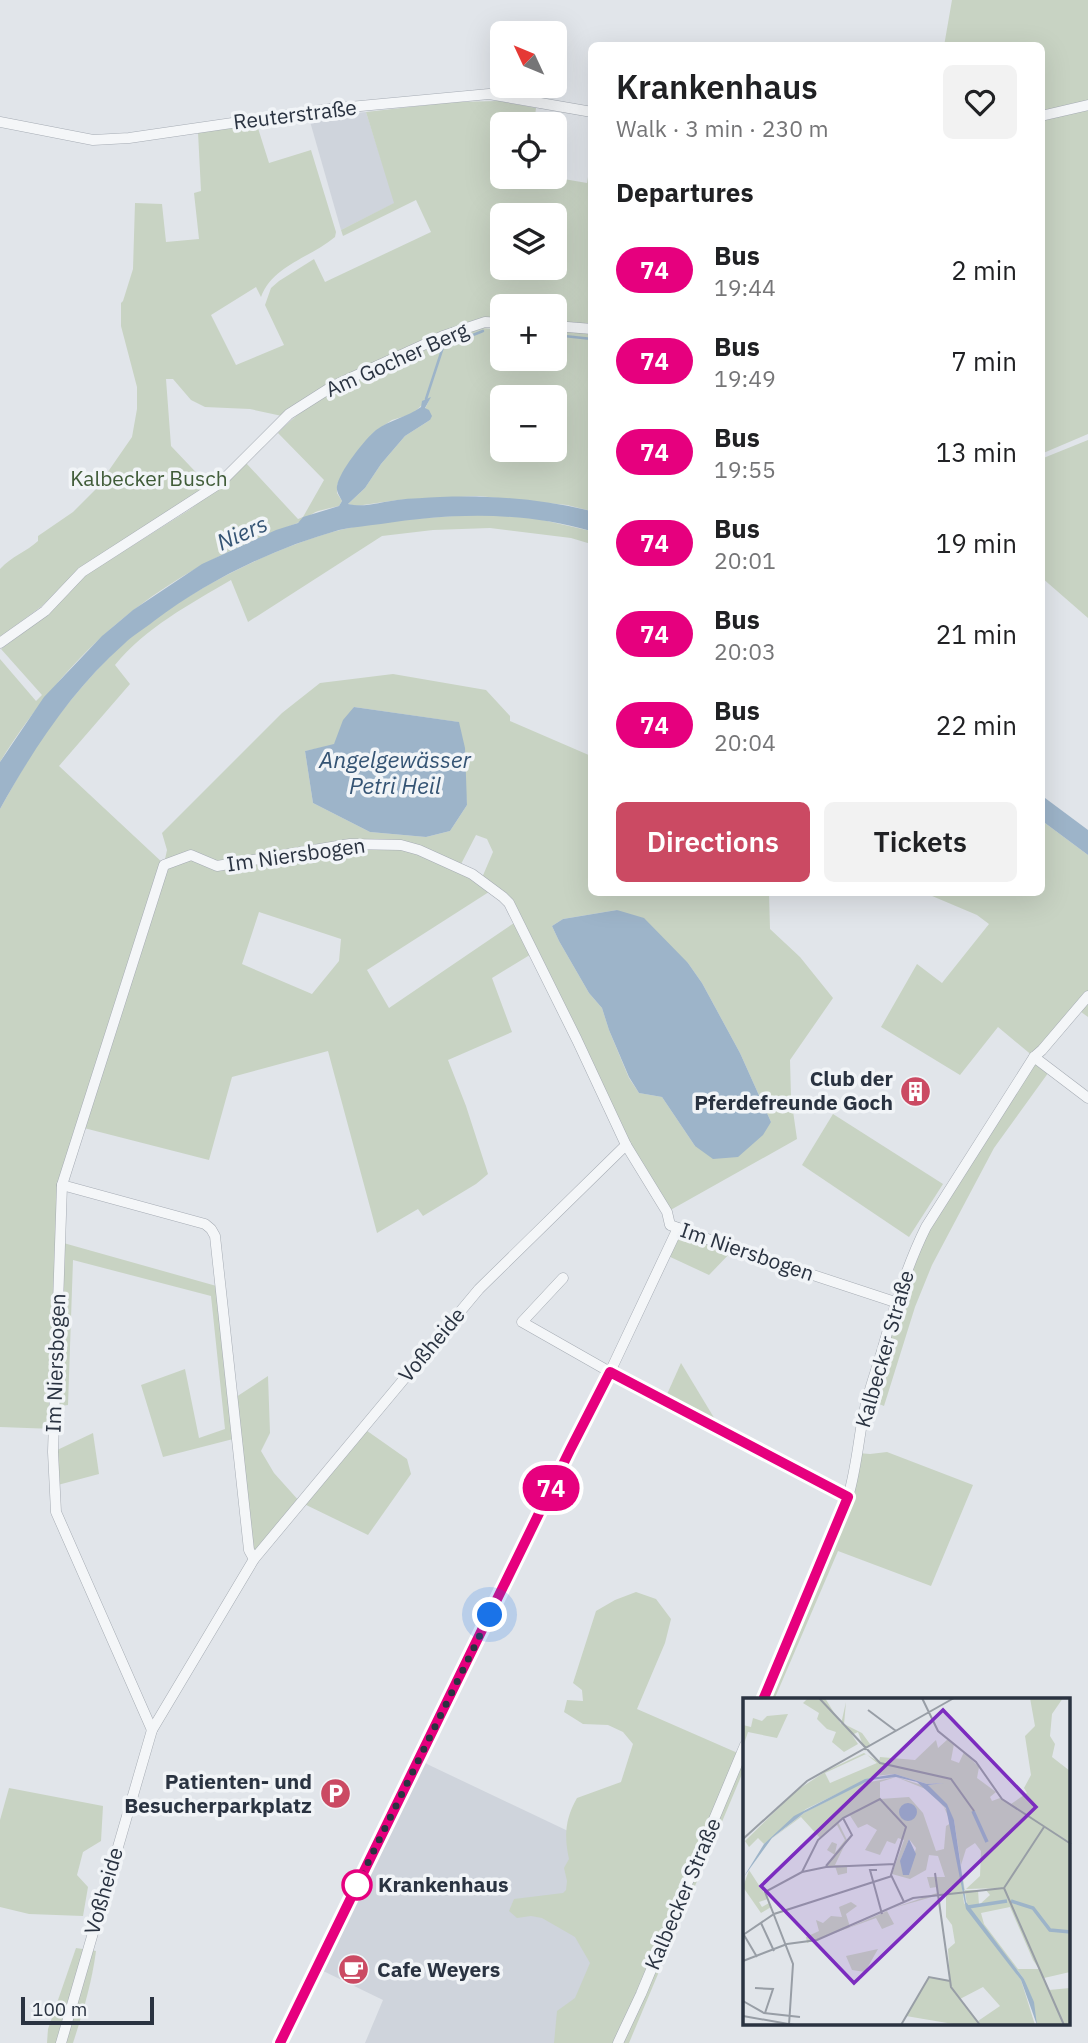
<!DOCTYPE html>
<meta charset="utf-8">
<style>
:root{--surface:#fff;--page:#f2f2f2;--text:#202124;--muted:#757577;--accent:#cb4a63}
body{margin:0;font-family:"IBM Plex Sans",sans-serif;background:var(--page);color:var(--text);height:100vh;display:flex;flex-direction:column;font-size:26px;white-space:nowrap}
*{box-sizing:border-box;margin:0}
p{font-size:23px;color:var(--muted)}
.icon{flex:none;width:38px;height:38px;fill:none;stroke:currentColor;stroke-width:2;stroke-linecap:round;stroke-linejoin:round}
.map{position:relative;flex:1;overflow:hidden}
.panel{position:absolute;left:588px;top:42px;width:457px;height:854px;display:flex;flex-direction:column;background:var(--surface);border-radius:10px;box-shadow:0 7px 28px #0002}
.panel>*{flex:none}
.badge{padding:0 14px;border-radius:23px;font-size:24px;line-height:46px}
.needle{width:46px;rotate:314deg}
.fabs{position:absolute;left:490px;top:21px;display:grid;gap:14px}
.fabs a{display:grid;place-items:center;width:77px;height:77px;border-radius:10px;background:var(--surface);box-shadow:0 7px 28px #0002;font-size:35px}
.scale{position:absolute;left:21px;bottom:18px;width:133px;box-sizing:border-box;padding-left:7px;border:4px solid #2a3341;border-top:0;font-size:19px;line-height:24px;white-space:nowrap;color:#2a3341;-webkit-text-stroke:5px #f1f4f7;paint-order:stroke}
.you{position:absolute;width:35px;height:35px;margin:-18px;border:5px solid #fff;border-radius:50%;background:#1a73e8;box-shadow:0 0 0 10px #1a73e833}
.map>.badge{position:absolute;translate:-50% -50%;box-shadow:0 0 0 4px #fff}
h2{padding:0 28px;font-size:26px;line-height:63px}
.round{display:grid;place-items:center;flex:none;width:74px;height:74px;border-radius:10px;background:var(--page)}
.overview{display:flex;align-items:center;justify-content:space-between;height:119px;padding:0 28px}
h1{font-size:33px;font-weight:600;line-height:52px}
.action{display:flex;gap:14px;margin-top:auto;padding:14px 28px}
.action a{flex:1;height:80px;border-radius:10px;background:var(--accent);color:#fff;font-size:28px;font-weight:600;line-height:80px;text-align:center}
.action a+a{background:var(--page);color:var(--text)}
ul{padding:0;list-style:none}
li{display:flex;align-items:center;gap:21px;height:91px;padding:0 28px}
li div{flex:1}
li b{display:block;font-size:26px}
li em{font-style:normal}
li .badge{min-width:77px;font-weight:700;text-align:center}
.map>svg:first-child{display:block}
</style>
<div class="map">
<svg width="1088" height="2043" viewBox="0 0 1088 2043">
<rect width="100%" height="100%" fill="#e1e5ea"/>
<g fill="#cfd4dc">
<path d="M 366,112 L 395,203 L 341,230 L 309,118 Z"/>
<path d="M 419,1759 L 429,1765 L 686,1887 L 618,2043 L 365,2043 L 383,2000 L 317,1968 Z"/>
</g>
<g fill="#c8d3c3" fill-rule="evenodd">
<path d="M 952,0 L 1088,0 L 1088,102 L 1041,112 L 1041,46 L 944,46 Z"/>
<path d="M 499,101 L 536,108 L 534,124 L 502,124 L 502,177 L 552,177 L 587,183 L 589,171 L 591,172 L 591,327 L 555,323 L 555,306 L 502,306 L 502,318 L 484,317 L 437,334 L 328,384 L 290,408 L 282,416 L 250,409 L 205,407 L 191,400 L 173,379 L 166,379 L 171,446 L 208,485 L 81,568 L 42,606 L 0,637 L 0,569 C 12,556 26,552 38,541 L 38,536 L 73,512 L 96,489 L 132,437 L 137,409 L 137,387 L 121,326 L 121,303 L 123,301 L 133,269 L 135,203 L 162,204 L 166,242 L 199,239 L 194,193 L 201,191 L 198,132 L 257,125 L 269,163 L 311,150 L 336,232 L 335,237 C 310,258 273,265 261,297 L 256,287 L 211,315 L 236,365 L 284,345 L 265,305 L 271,288 L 279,281 L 314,259 L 325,282 L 431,232 L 416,200 L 343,236 L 341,230 L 394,203 L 366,112 L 453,102 ZM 502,215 L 555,215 L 555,268 L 502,268 Z"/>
<path d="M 1088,110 L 1088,434 L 1041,454 L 1041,121 Z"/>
<path d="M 496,325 L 502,326 L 502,359 L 555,359 L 555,328 L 591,331 L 591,511 L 567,505 L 479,496 L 398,500 L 356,506 L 348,504 L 365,488 L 381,464 L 405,436 L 430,420 L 425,409 L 430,398 L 412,414 L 392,420 L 374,432 L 346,467 L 337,485 L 337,493 L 342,501 L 339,506 C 332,508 325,509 318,511 C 310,514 303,521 295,524 C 162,572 75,643 0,762 L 0,659 L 36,701 L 42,695 L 1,649 L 47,615 L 86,575 L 189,510 L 216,490 L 246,463 L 298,519 L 303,517 L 324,480 L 278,433 C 311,399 347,382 389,364 C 419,350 449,338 480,326 L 482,328 L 493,329 ZM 502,397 L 555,397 L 555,450 L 502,450 Z"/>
<path d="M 1088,440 L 1088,618 L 1041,577 L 1041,459 Z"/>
<path d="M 478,514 L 534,518 L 591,531 L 591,544 L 571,538 L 490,528 L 433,530 L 382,536 L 248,622 L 231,580 C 190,604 145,628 115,665 L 130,684 L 59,766 L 164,864 L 167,850 L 162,833 L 282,713 L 320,683 L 393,674 L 486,690 L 510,716 L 510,721 L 591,756 L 592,892 L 769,893 L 770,929 L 800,957 L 833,998 L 790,1060 L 791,1097 L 797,1139 L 667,1212 L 626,1145 L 533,953 L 492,978 L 512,1032 L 448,1060 L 466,1106 L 488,1174 L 476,1184 L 423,1216 L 418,1209 L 377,1233 L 328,1051 L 232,1077 L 209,1160 L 80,1127 L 62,1185 L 60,1242 L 220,1287 L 233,1399 L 268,1376 L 270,1433 L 261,1451 L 274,1473 L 300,1502 L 363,1428 L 407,1459 L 411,1474 L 368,1535 L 300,1502 L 254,1559 L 237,1438 L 163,1457 L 141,1385 L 185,1369 L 199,1438 L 225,1429 L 211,1296 L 73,1260 L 68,1405 L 54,1407 L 54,1429 L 0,1427 L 0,809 C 19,775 38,740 63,710 C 81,687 102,663 124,643 C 180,594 268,549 340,530 C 383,519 433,518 478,514 ZM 354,707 L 458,722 L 467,805 L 450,831 L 426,837 L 370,832 L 313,803 L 305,751 L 334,745 ZM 476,835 L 487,839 L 493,852 L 481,880 L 459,868 ZM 492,890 L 517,921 L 389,1008 L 367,970 ZM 617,910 L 688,963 L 702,983 L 740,1053 L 771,1122 L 695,1146 L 662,1097 L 639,1093 L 629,1078 L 609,1030 L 602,1008 L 589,993 L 559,941 L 552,926 L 563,919 ZM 259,912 L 341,939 L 339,961 L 312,994 L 242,964 Z"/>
<path d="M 1041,820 L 1088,855 L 1088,1017 L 1077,1009 L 1035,1056 L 1051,1069 L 994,1148 L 932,1265 L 915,1307 L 884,1406 L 867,1399 L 916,1248 L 1034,1057 L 998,1027 L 960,1075 L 881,1027 L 917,964 L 942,983 L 989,924 L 977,915 L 925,893 L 1041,892 Z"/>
<path d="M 833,1114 L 943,1184 L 909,1237 L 802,1165 Z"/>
<path d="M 678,1228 L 734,1249 L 709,1275 L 666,1255 Z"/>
<path d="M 681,1363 L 722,1431 L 664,1401 Z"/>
<path d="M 93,1433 L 99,1474 L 54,1486 L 53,1452 Z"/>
<path d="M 887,1452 L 973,1485 L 931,1586 L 838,1551 L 774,1700 L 763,1700 L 833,1536 L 858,1453 L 870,1454 Z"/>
<path d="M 636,1592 L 656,1599 L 671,1619 L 665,1643 L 637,1709 L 740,1754 L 745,1745 L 745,1767 L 629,2043 L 554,2043 L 557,2011 L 575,1998 L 590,1963 L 575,1937 L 542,1918 L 531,1916 L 517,1918 L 509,1911 L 514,1899 L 563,1893 L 566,1890 L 567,1881 L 564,1868 L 569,1859 C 564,1836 565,1819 577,1798 L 621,1782 L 633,1744 L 623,1732 L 608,1725 L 583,1724 L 564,1712 L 567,1700 L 583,1701 L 582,1690 L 573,1683 L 596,1611 L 615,1600 Z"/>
<path d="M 9,1788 L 103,1806 L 101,1841 L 83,1852 L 77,1875 L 88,1887 L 83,1916 L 29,1914 L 0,1907 L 0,1820 Z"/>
<path d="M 76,1948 L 96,1951 C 92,1982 83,2012 73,2043 L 47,2043 L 48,2029 Z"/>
</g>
<g fill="#9db4c9">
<path d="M 431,397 L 425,408 L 429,410 L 432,416 L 430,420 L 405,436 L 381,464 L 365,488 L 348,504 C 364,508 381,502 397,500 C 411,498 426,498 440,497 C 491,495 542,499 591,511 L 591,531 C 522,511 451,513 381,524 C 367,526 352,527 339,530 C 272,549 209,580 154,621 C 144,629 133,635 124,644 C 72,690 34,748 0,809 L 0,762 L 44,697 L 102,636 L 133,610 L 202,564 L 276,530 L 298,523 L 303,517 L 339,506 L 342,501 C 340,496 336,492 337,486 C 339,472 365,439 376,430 C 390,420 407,417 421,407 L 422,401 Z"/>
<path d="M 354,707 L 459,722 L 465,748 L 467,805 L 450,831 L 426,837 L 370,832 L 313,803 L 305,751 L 334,744 L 343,720 Z"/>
<path d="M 1041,795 L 1088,830 L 1088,855 L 1041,820 Z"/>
<path d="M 617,910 L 644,918 L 688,963 L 702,983 L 740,1053 L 771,1122 L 763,1135 L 738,1157 L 713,1159 L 695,1146 L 662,1097 L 639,1093 L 629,1077 L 609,1030 L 602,1008 L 589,993 L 559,941 L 552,926 L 563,919 Z"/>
</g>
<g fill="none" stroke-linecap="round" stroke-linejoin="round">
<g stroke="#9db4c9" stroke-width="2.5">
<path d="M 494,332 L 502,332"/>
<path d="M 555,335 L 592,339"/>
<path d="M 426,399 L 443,347 L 483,331"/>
</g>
<defs>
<g id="street">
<path d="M 1041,116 L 1088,105"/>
<path d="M 0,122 L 93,140 L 129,138 L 328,109 L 489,94 L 592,112"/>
<path d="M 555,326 L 592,329"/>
<path d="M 0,643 L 45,611 L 82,572 L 220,483 L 289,414 L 333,386 L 443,336 L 485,322 L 502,323"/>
<path d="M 1034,1057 L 1088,1098"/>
<path d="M 62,1185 L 205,1224 L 211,1229 L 215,1236 L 249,1550 L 254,1559"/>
<path d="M 563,1278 L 522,1322 L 610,1372 L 848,1497"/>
<path d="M 763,1700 L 848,1497 C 856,1470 858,1444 863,1417 C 868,1392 877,1369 884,1344 C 895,1304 907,1265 926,1227 L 1034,1057 L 1042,1050 L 1088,996"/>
<path d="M 152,1730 L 56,1512 L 53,1452 L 62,1185 L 164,865 L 191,855 L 217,866 L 350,844 L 401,845 L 419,850 L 472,874 L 503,897 L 509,903 L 577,1040 L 626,1145 L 667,1212 L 670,1225 L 734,1249 L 895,1302"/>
<path d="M 61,2043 L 152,1730 L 254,1559 L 479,1289 L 626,1145"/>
<path d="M 280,2043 L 570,1450 L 610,1372 L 678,1228"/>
<path d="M 618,2043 L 641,1994 L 745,1745"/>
</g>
</defs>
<use href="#street" stroke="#a6acb4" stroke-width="11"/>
<use href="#street" stroke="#f4f6f8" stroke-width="10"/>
</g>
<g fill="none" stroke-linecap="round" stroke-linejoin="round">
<defs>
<path id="line" d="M 280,2043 L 570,1450 L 610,1372 L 848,1497 L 763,1700"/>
</defs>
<use href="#line" stroke="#fff" stroke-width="16"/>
<use href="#line" stroke="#e6007e" stroke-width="10"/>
<path stroke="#2a3341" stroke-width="7" stroke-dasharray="0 12.6" d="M 357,1885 L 490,1615"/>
</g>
<defs>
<symbol id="building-disc" viewBox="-11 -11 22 22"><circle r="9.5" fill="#cb4a63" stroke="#f1f4f7"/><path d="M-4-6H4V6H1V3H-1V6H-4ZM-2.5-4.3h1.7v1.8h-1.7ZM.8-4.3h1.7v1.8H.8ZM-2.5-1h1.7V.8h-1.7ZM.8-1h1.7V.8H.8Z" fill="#fff"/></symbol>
<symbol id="parking-disc" viewBox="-11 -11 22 22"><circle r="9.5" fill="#cb4a63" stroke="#f1f4f7"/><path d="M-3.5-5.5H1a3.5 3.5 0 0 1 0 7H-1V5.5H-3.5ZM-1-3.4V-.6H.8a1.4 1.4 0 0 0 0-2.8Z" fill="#fff"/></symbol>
<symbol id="cafe-disc" viewBox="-11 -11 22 22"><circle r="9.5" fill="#cb4a63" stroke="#f1f4f7"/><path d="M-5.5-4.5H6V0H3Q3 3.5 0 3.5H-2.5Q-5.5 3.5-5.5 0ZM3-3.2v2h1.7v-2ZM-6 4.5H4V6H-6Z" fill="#fff"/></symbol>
</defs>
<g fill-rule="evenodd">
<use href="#building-disc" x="898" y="1074" width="35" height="35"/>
<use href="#parking-disc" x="318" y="1776" width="35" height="35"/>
<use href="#cafe-disc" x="336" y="1952" width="35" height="35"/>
</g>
<circle fill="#fff" stroke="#e6007e" stroke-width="3.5" cx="357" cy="1885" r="14"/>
<g text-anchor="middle" stroke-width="7" stroke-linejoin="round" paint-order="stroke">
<g font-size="21" fill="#2a3341" stroke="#f1f4f7">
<text transform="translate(295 115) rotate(-7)" y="7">Reuterstraße</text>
<text transform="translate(397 360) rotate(-24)" y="7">Am Gocher Berg</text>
<text transform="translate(296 855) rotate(-8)" y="7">Im Niersbogen</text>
<text transform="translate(747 1252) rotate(19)" y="7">Im Niersbogen</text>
<text transform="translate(432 1345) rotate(-50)" y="7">Voßheide</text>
<text transform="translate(885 1349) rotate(-74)" y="7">Kalbecker Straße</text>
<text transform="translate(56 1363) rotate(-88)" y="7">Im Niersbogen</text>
<text transform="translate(104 1891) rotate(-74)" y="7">Voßheide</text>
<text transform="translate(683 1894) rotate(-67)" y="7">Kalbecker Straße</text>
</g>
<g font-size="21" fill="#405c38" stroke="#f1f4f7">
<text x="149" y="486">Kalbecker Busch</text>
</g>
<g font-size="21" font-weight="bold" fill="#2a3341" stroke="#f1f4f7" text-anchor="end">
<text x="893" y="1086">Club der<tspan x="893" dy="24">Pferdefreunde Goch</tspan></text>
<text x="312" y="1789">Patienten- und<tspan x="312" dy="24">Besucherparkplatz</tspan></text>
<text x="377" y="1977" text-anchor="start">Cafe Weyers</text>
</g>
<g font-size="21" font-weight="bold" fill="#2a3341" stroke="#f1f4f7" text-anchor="start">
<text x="378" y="1892">Krankenhaus</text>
</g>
<g font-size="23" font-style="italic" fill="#355474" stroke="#f1f4f7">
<text transform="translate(242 533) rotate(-24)" y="8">Niers</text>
<text x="395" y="768">Angelgewässer<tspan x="395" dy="26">Petri Heil</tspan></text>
</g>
</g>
<g transform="translate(743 1698)">
<rect width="327" height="327" fill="#e1e5ea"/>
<path d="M 65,0 L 82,0 L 98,26 L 103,4 L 101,26 L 119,35 L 127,46 L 122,53 L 115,34 L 109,37 L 115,46 L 101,54 L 89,44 L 93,34 L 84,31 L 74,21 L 76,15 L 60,5 ZM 287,0 L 320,0 L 309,16 L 307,38 L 312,46 L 309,59 L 327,73 L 327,274 L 301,280 L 306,292 L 327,290 L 327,327 L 294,327 L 281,281 L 224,207 L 211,122 L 185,87 L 200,85 L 184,86 L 152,76 L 131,78 L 63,111 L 21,146 L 15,140 L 6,149 L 2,143 L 53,93 L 83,73 L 121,55 L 136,64 L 137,59 L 172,62 L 193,42 L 195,50 L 205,41 L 211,46 L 208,62 L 216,65 L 221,54 L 236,69 L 234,80 L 253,94 L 247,99 L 249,103 L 257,100 L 268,106 L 284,95 L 281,90 L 288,77 L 282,38 L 292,28 ZM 123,56 L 134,65 L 87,85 L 82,75 ZM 232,145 L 238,153 L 237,178 L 223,191 L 259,190 L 242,191 L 247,197 L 236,207 L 235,192 L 221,192 L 218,167 L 223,151 ZM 267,209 L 290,262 L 296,271 L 275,271 L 241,226 L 238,215 ZM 45,16 L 34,40 L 5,34 L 0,49 L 0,27 L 8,29 L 10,20 L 19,23 L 24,18 ZM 153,79 L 182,88 L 203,110 L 211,130 L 221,205 L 278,282 L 292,327 L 216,327 L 163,318 L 186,279 L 207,283 L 205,251 L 212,245 L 209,227 L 203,219 L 203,195 L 150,210 L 194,195 L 194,189 L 187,190 L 184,179 L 202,179 L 195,158 L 186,157 L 183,172 L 167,181 L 149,176 L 161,142 L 155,140 L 152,146 L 144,143 L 137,157 L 122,152 L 134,132 L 124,126 L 115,130 L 106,116 L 95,124 L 104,142 L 92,167 L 104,167 L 104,175 L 95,177 L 92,168 L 83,169 L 92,157 L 84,152 L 89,144 L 94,146 L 92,155 L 102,142 L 94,127 L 77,140 L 58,119 L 27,142 L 61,115 L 117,86 ZM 153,79 L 185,92 L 201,109 L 208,125 L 203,128 L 201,151 L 193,153 L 180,115 L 166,99 L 137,101 L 137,84 ZM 166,141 L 173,150 L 166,177 L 158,161 ZM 240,289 L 257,308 L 235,323 L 217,301 ZM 6,172 L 25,201 L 16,204 L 19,209 L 26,205 L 28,209 L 18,215 L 0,189 ZM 108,204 L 114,208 L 103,216 L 107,229 L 144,213 L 151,226 L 139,231 L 133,220 L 64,245 L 63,239 L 76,233 L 73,222 L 80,225 L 88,218 L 99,219 L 96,209 ZM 135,251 L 122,274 L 109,272 L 103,258 Z" fill="#c8d3c3" fill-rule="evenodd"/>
<path d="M 152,76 L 184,86 L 201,85 L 185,87 L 204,106 L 211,122 L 223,204 L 281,281 L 291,304 L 294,327 L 278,282 L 223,211 L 203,110 L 174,84 L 153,79 L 127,82 L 61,115 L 29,140 L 0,180 L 21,146 L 51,118 L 122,81 ZM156 114a9 9 0 1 1 18 0a9 9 0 1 1-18 0ZM 166,141 L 173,156 L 166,177 L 160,177 L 157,163 Z" fill="#9db4c9"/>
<path fill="none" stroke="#9db4c9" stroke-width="3.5" d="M 230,113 L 244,144M 268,203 L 290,210 L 307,232 L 328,234M 225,209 L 264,203"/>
<path fill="none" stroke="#989ea6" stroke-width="2" d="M 76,0 L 137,65 L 208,81 L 231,113M 179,0 L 195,33 L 233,64 L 259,101 L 328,146M 125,12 L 153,33M 0,141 L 64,83 L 211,0M 83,168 L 109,137 L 100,120M 134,172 L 127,172 L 139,216M 59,174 L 75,142 L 100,120 L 137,101 L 163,129 L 148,177 L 161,204M 192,175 L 208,289 L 237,327M 261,190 L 321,327M 261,190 L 301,129M 18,225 L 31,253M 0,237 L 31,216 L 149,178M 1,237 L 14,259M 0,263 L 44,246 L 74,242 L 170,200 L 261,190M 12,290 L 30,291 L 22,315M 0,303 L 21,315 L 57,319M 0,318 L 51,327M 46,327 L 50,266 L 22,194 L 59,174 L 83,169 L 152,166M 158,327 L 186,279 L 207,283"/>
<path fill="#7b2cbf" fill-opacity="0.15" stroke="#7b2cbf" stroke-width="3.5" d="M 200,12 L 293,109 L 111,285 L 18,188 Z"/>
<rect width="327" height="327" fill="none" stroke="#2a3341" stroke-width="3.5"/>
</g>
</svg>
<div class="fabs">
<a><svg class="needle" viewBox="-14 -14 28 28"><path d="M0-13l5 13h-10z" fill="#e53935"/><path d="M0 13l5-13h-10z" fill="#757577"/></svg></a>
<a><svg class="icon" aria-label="locate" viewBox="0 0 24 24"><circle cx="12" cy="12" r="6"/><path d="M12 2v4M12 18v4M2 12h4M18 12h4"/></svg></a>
<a><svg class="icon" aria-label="layers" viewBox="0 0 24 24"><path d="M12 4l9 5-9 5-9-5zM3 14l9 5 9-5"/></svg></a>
<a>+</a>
<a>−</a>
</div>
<div class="scale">100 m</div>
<div class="you" style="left:490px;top:1615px"></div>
<b class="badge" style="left:551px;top:1488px;background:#e6007e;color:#fff">74</b>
<section class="panel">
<div class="overview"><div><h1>Krankenhaus</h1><p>Walk · 3 min · 230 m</p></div><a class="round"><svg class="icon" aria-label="heart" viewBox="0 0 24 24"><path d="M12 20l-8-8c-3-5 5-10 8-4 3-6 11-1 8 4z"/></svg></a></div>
<h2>Departures</h2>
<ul>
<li><span class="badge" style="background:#e6007e;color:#fff">74</span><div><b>Bus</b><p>19:44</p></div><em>2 min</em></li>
<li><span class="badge" style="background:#e6007e;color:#fff">74</span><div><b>Bus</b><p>19:49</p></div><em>7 min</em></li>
<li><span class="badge" style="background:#e6007e;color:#fff">74</span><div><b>Bus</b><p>19:55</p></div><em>13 min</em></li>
<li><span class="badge" style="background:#e6007e;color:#fff">74</span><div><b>Bus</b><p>20:01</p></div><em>19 min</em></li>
<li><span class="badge" style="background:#e6007e;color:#fff">74</span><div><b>Bus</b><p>20:03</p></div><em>21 min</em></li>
<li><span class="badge" style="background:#e6007e;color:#fff">74</span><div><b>Bus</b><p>20:04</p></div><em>22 min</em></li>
</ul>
<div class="action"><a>Directions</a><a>Tickets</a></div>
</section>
</div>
